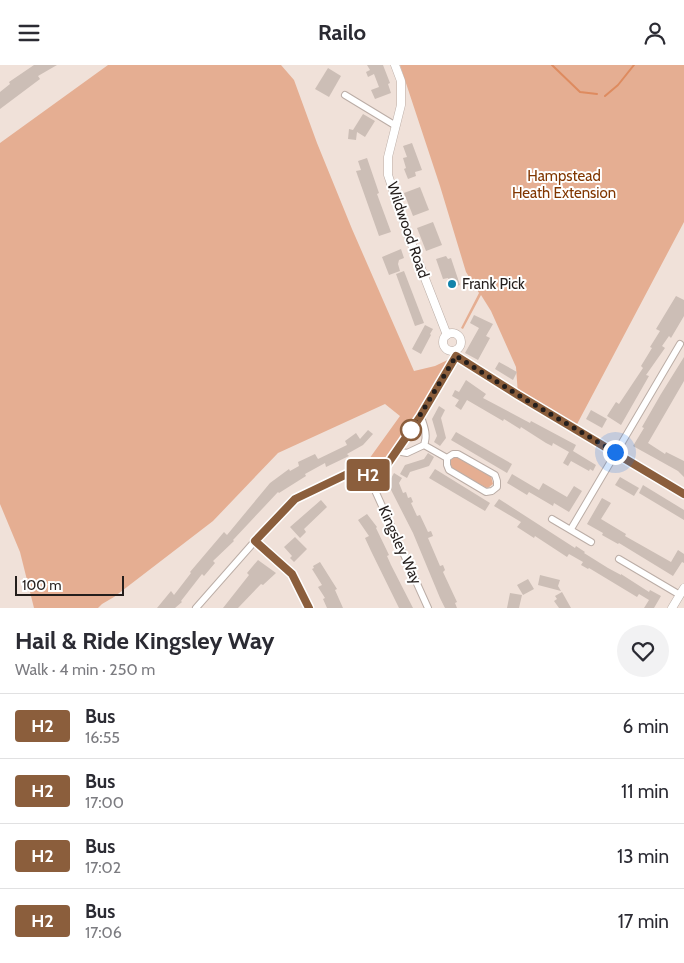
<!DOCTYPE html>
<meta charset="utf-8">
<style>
:root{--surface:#fff;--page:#f2f2f3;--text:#2b2b33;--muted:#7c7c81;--line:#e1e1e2}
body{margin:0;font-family:Cabin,sans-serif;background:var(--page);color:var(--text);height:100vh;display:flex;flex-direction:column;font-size:19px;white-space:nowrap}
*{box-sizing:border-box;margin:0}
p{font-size:16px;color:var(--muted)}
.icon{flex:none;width:28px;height:28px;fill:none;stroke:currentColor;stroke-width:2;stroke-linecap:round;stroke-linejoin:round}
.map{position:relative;height:543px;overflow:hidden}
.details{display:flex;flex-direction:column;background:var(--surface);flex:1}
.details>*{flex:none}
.badge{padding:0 10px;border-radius:4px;font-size:18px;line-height:32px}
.scale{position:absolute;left:15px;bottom:12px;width:109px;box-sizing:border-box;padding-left:5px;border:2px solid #241e1c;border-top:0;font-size:14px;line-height:18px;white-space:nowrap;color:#241e1c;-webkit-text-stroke:4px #fff;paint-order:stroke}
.you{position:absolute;width:25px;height:25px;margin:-12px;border:4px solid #fff;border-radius:50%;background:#1a73e8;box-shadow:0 0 0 8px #1a73e833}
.map>.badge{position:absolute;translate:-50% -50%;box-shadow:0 0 0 2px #fff}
.round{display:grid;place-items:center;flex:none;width:52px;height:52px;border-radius:26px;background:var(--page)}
.head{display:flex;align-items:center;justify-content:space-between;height:85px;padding:0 15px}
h1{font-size:24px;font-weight:800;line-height:38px}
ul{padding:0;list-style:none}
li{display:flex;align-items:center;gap:15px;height:65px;padding:0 15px;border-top:1px solid var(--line)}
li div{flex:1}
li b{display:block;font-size:19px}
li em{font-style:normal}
li .badge{min-width:55px;font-weight:700;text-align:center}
header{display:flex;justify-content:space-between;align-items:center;height:65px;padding:0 15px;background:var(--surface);font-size:22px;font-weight:800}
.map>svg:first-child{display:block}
</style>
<header><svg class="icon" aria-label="menu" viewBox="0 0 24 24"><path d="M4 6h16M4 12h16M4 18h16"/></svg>Railo<svg class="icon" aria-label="person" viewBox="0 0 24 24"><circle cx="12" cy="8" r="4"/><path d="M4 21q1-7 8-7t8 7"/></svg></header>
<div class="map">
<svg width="684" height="543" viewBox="0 0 684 543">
<rect width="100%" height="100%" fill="#f0e1d9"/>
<g fill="#e5ae92">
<path d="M 108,0 L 281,0 L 294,15 L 317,78 L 352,164 L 414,306 L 435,301 L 456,291 L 421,352 L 373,420 L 364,401 L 400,351 L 385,339 L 278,388 L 213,456 L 114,532 L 102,539 L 98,543 L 34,543 L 20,487 L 0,439 L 0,78 Z"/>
<path d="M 400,0 L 684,0 L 684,157 L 575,363 L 518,330 L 516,302 L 491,246 L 481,230 L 463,264 L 461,263 L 479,228 L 466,207 L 440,121 Z"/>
<path d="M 456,391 L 491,411 L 493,419 L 488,423 L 485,422 L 454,405 L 450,400 L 449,396 Z"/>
</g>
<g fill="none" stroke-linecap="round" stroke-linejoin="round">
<g stroke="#de8b5f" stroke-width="2">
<path d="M 552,0 L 580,27 L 597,29"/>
<path d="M 605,31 L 618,20 L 634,0"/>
</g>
</g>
<g fill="#ccbeb6">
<path d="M 34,0 L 57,0 L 38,11 L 40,14 L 0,44 L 0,27 L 10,19 L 9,17 Z"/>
<path d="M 367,0 L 383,0 L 390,18 L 388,19 L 391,28 L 375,34 L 371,25 L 379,22 L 374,9 L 368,12 L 366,7 L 370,5 Z"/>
<path d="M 328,3 L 341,11 L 329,32 L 315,24 Z"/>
<path d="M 363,49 L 375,56 L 365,72 L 357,67 L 356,75 L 348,74 L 349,64 L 353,65 Z"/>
<path d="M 412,78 L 422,105 L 415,107 L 416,111 L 408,114 L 404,104 L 406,103 L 403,93 L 407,92 L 403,81 Z"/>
<path d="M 367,93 L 379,128 L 377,129 L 391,167 L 379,171 L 356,106 L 361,105 L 358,96 Z"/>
<path d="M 420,122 L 429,145 L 413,151 L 404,128 Z"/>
<path d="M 433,157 L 442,180 L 426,186 L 417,163 Z"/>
<path d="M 401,184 L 404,193 L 399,195 L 398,199 L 400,206 L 389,210 L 382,192 Z"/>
<path d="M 446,191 L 448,194 L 451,193 L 460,220 L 453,222 L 448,213 L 443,214 L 436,194 Z"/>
<path d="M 404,206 L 424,258 L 415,261 L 396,209 Z"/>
<path d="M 676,231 L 684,235 L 684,251 L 671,273 L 669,271 L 662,281 L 665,283 L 646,310 L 649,311 L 621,360 L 607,351 L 616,337 L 619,339 L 643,303 L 641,301 L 652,283 L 650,282 L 660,266 L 656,264 Z"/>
<path d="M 474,250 L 493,259 L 486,271 L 490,273 L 478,295 L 465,288 L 479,263 L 470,258 Z"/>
<path d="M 425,260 L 433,264 L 430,269 L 431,270 L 421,289 L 412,284 Z"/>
<path d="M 684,292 L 684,316 L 648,378 L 665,389 L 666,387 L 684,396 L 684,412 L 678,406 L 633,381 L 644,363 L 642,362 L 661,329 Z"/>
<path d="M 499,297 L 517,307 L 513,315 L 495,304 Z"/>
<path d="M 466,315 L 486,329 L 483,333 L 530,358 L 531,356 L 576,380 L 573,386 L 596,400 L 593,406 L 590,404 L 589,406 L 571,396 L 568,401 L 563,398 L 569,387 L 553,378 L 552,381 L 546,378 L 521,362 L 520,364 L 504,354 L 503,356 L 467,335 L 461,345 L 455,341 L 459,335 L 452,331 L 455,325 L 459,327 Z"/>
<path d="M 439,341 L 445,345 L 441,353 L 446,373 L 440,381 L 434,377 L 437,371 L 432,354 Z"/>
<path d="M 591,345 L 607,354 L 602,363 L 586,354 Z"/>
<path d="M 368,365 L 373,369 L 363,380 L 347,389 L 349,391 L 326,402 L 325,398 L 305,409 L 306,411 L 279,428 L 278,427 L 233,475 L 234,476 L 213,496 L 215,498 L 204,511 L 202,509 L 181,536 L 182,537 L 175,543 L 157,543 L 171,526 L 174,530 L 191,508 L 190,507 L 224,467 L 227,470 L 270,418 L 289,404 L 290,406 L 299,401 L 298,397 L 315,389 L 318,394 L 347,380 L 345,376 L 356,368 L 360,374 Z"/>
<path d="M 456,367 L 512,399 L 507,408 L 451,375 Z"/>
<path d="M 428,388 L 434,392 L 429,401 L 410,407 L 407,413 L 400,409 L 405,400 L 424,394 Z"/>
<path d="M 435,404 L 490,438 L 485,446 L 429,413 Z"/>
<path d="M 394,408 L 402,413 L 399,418 L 403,428 L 406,427 L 408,433 L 411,432 L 413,437 L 411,438 L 417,451 L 420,450 L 428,467 L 431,466 L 433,471 L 428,473 L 440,501 L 443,500 L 445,505 L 443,507 L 457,537 L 455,538 L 457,543 L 445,543 L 440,533 L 413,468 L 388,419 Z"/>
<path d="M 512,409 L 539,425 L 543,418 L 567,432 L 574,421 L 582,426 L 569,447 L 554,438 L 553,441 L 529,427 L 527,430 L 507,418 Z"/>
<path d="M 620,412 L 639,423 L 634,431 L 615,420 Z"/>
<path d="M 643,420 L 684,445 L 684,455 L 639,428 Z"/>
<path d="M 602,433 L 611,438 L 601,454 L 626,469 L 625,471 L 671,497 L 678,485 L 684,489 L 684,498 L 682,497 L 673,511 L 619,478 L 618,479 L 602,470 L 603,468 L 587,459 Z"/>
<path d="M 499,434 L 575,483 L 576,481 L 585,487 L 584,488 L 608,503 L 621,510 L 621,509 L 649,527 L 650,525 L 661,531 L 654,543 L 644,543 L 649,535 L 639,529 L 637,532 L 589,503 L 588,504 L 581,500 L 583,497 L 569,489 L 567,492 L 535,471 L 534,473 L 517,462 L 521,457 L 494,441 Z"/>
<path d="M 321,435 L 327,442 L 304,464 L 306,467 L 300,473 L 290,462 Z"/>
<path d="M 367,449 L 377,462 L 376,463 L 389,490 L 387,491 L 391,500 L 413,543 L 399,543 L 371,486 L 365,473 L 369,471 L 358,455 Z"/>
<path d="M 295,472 L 307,484 L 294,497 L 290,493 L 292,491 L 284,482 Z"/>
<path d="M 258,495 L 276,508 L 263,520 L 261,519 L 238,543 L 223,543 L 249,510 L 247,508 Z"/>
<path d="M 320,497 L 337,524 L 335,525 L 343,543 L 327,543 L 323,534 L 325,533 L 318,522 L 322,520 L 312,504 L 314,503 L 313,501 Z"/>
<path d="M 540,510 L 560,515 L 558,521 L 561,526 L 538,520 Z"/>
<path d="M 528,514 L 534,524 L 523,530 L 517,520 Z"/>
<path d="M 562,527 L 571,543 L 559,543 L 554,536 L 557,534 L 555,531 Z"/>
<path d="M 510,528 L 522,530 L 519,543 L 507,543 Z"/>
</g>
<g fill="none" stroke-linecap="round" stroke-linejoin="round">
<defs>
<g id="minor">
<path d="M 345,30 L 396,61"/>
<path d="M 424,380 L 447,393"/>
<path d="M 396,386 L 407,388 L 424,380 C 428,370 424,361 421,352"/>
<path d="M 453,389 L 458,389 L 495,410 L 497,416 L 497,422 L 492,426 L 486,427 L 449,405 L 447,400 L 447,393 Z"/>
<path d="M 373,420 L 421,352 L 456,291"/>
<path d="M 552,454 L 591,477"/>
<path d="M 571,464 L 680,279"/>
<path d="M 255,476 L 292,509 L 309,543"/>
<path d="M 619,494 L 680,530"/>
<path d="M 196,543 L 255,476 L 295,434 L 364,401 L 428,543"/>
</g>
<g id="tertiary">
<path d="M 395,0 L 401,16 L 401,40 L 388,92 L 388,110 L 410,175 L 447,270"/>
<circle cx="452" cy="277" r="9"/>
<path d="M 454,286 L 456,291 L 518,330 L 684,429"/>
<path d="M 672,543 L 684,523"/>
</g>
</defs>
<use href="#minor" stroke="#bbada6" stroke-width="8"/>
<use href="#tertiary" stroke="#bbada6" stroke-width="9"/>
<use href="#minor" stroke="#fff" stroke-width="6"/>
<use href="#tertiary" stroke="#fff" stroke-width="8"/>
</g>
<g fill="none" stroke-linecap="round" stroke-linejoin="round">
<defs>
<path id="line" d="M 309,543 L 292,509 L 255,476 L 295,434 L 364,401 L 373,420 L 420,352 L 456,291 L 518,330 L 684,429"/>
</defs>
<use href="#line" stroke="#fff" stroke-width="11"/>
<use href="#line" stroke="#8b5e3c" stroke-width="8"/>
<path stroke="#241e1c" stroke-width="5" stroke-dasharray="0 9" d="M 411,365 L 456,291 L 518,330 L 615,387"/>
</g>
<circle fill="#1183aa" stroke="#fff" stroke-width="2" cx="452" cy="219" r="5"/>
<circle fill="#fff" stroke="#8b5e3c" stroke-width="2.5" cx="411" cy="365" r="10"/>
<g text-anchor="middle" stroke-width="4" stroke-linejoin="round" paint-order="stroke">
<g font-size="15" fill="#813600" stroke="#fff">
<text x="564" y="116">Hampstead<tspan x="564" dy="17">Heath Extension</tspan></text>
</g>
<g font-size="15" fill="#241e1c" stroke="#fff">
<text transform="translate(408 165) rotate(71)" y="5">Wildwood Road</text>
<text transform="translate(400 480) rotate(66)" y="5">Kingsley Way</text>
</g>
<g font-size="15" fill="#241e1c" stroke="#fff" text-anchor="start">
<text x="462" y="224">Frank Pick</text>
</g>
</g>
</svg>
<div class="scale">100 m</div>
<div class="you" style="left:615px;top:387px"></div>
<b class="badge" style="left:368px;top:410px;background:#8b5e3c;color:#fff">H2</b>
</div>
<section class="details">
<div class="head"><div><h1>Hail &amp; Ride Kingsley Way</h1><p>Walk · 4 min · 250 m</p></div><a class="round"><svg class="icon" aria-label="heart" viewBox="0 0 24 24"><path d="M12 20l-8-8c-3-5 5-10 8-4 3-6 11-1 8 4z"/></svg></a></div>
<ul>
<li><span class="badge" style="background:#8b5e3c;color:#fff">H2</span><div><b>Bus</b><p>16:55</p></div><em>6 min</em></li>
<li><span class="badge" style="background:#8b5e3c;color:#fff">H2</span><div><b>Bus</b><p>17:00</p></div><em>11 min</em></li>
<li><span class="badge" style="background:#8b5e3c;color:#fff">H2</span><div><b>Bus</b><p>17:02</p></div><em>13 min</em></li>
<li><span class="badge" style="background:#8b5e3c;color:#fff">H2</span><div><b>Bus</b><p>17:06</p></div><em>17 min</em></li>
</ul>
</section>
